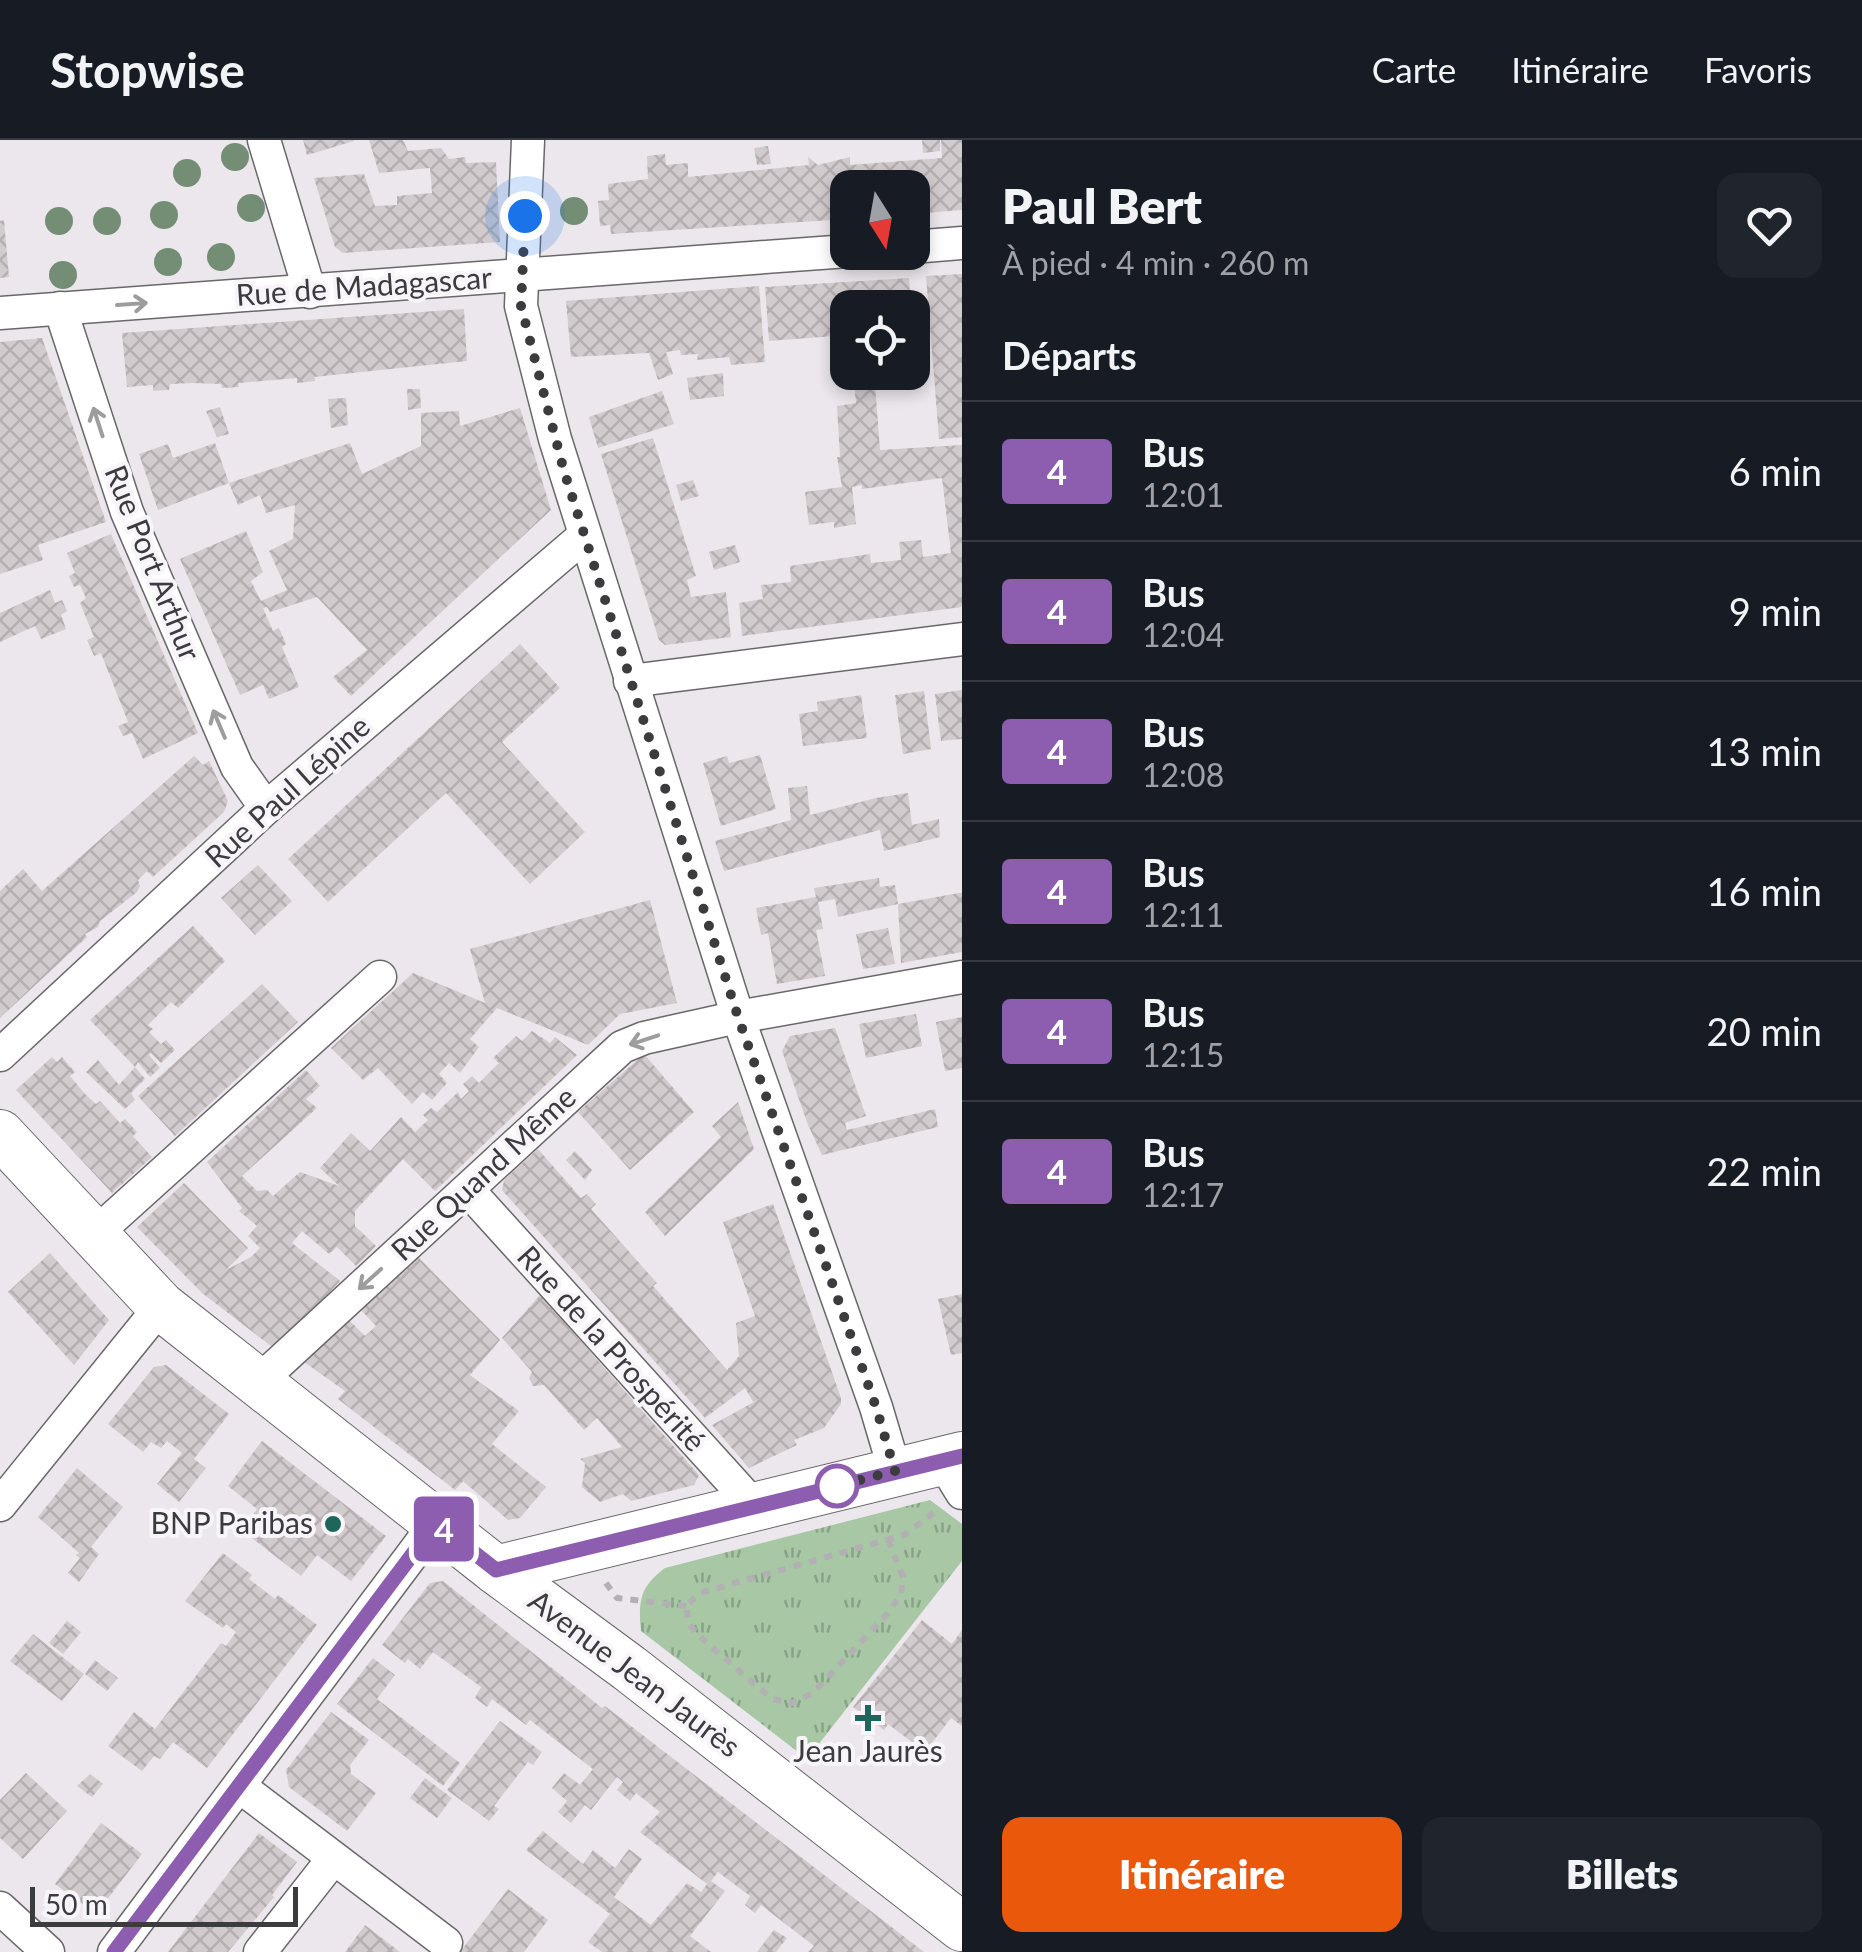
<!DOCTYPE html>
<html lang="fr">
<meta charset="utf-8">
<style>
:root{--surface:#171b24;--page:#20242c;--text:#f1f3f6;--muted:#9ea1a6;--line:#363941;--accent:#ea580c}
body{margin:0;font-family:Lato,sans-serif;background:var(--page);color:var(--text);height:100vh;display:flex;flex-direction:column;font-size:38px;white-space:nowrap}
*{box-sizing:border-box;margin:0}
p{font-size:32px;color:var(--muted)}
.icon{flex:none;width:55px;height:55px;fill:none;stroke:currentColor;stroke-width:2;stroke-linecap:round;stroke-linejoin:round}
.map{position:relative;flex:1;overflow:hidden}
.side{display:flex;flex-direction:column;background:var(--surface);width:900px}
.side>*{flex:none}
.badge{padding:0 20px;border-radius:8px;font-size:35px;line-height:65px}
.needle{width:65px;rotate:169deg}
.tools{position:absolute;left:830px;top:30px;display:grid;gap:20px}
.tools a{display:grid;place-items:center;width:100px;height:100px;border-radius:20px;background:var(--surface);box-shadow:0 5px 15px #0003;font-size:50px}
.scale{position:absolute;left:30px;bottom:25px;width:268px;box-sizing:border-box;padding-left:10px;border:5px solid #3c3b3d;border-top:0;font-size:28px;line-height:35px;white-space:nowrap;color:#3c3b3d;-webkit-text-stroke:8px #f8f5fa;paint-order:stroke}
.you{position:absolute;width:50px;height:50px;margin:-25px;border:8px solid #fff;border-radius:50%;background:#1a73e8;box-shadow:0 0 0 15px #1a73e833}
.map>.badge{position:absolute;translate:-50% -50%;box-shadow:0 0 0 5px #fff}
h2{padding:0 40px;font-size:38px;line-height:90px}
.round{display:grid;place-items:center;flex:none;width:105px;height:105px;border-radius:20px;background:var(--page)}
.overview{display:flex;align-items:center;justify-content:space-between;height:170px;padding:0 40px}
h1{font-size:48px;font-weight:800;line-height:75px}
.cta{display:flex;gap:20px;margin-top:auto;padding:20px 40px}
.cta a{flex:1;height:115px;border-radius:20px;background:var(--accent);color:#fff;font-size:40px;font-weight:800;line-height:115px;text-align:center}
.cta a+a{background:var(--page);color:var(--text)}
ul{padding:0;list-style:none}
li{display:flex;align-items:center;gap:30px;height:140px;padding:0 40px;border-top:2px solid var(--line)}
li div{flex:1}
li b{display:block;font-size:38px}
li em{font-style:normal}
li .badge{min-width:110px;font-weight:700;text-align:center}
header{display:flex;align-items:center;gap:60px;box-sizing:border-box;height:140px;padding:0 50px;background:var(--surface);border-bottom:2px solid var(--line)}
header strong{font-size:48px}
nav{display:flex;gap:55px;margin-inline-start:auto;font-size:35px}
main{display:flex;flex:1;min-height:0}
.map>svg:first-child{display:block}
</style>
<header>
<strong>Stopwise</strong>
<nav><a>Carte</a><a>Itinéraire</a><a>Favoris</a></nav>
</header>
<main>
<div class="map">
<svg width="962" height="1812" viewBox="0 0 962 1812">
<defs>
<pattern id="park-tufts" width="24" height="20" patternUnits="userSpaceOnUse" patternTransform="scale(2.5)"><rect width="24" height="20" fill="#a7c7a5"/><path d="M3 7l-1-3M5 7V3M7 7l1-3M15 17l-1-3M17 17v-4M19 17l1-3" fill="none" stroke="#89a388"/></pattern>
<pattern id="building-cross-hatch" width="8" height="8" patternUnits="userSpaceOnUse" patternTransform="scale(2.5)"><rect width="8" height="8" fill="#d2cbcd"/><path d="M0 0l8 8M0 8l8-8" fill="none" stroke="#b5afb1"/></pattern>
</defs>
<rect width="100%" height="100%" fill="#ebe7ec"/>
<path fill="url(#park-tufts)" d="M 930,1360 L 962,1384 L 962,1421 L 807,1619 L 641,1491 C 638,1460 640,1447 665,1428 Z"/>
<g fill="url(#building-cross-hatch)">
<path d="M 303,0 L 354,0 L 354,1 L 307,15 Z"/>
<path d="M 369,0 L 403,0 L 408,11 L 441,8 L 449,19 L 465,17 L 466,23 L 496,22 L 500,102 L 343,113 L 335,107 L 314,38 L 364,34 L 375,66 L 397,65 L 397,56 L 432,53 L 430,28 L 379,33 Z"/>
<path d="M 922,0 L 940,0 L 940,11 L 923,13 Z"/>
<path d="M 941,0 L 962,0 L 962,70 L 912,74 L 912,48 L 848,48 L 848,79 L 611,94 L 610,85 L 600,86 L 598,61 L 609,60 L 608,44 L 648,39 L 647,16 L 665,14 L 666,25 L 688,23 L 688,37 L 809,25 L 808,17 L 818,25 L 850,17 L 850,25 L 942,18 Z"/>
<path d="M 768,6 L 771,24 L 757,25 L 754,8 Z"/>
<path d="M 4,80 L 9,137 L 0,138 L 0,81 Z"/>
<path d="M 962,134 L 962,297 L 939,299 L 926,136 Z"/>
<path d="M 909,138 L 911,168 L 848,168 L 848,195 L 769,201 L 765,147 Z"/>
<path d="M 759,146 L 765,222 L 731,225 L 729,217 L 697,220 L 698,214 L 681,215 L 680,210 L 666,212 L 673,234 L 658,240 L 649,213 L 571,217 L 566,161 Z"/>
<path d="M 464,169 L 467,221 L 314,237 L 315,241 L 297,243 L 297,238 L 238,243 L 239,247 L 222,248 L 221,244 L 193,243 L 170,244 L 169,250 L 153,251 L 153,245 L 127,247 L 122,193 Z"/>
<path d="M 42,198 L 106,382 L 38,405 L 43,420 L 0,434 L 0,202 Z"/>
<path d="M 853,232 L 874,232 L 880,310 L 962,305 L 962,467 L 742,496 L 739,463 L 763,459 L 761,445 L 791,442 L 790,426 L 870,414 L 871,423 L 901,420 L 899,402 L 921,400 L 923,417 L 951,413 L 942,338 L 862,349 L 862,345 L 852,347 L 856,384 L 834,388 L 834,382 L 809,385 L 805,352 L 842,347 L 837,317 L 840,317 L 837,266 L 856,263 Z"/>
<path d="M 723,233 L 724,256 L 690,260 L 687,238 Z"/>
<path d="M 407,249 L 420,249 L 421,268 L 408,270 Z"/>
<path d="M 662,251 L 674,284 L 598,308 L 589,277 Z"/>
<path d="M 346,258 L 348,285 L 331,288 L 328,259 Z"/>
<path d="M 220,267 L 229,294 L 217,297 L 206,271 Z"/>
<path d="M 520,268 L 551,370 L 351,556 L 333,537 L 367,510 L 317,457 L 270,472 L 267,467 L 263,468 L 273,491 L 279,488 L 286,504 L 282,507 L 299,547 L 269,559 L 263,545 L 240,555 L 180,419 L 246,391 L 263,432 L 251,441 L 261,461 L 287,450 L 269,411 L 293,399 L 295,365 L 266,373 L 260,355 L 238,365 L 229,343 L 350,303 L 362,334 L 421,306 L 421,273 L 459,271 L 460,286 Z"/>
<path d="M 653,298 L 696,436 L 687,440 L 691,457 L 726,452 L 731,497 L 665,505 L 659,500 L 601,314 Z"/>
<path d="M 215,303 L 229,343 L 158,370 L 139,314 L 168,304 L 173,318 Z"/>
<path d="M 693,340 L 699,356 L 681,361 L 676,345 Z"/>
<path d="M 111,394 L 198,593 L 143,619 L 132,593 L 123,596 L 118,586 L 128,582 L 101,513 L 94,516 L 87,500 L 94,497 L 80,463 L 86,458 L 80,445 L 74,447 L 69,436 L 75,433 L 67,413 Z"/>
<path d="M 735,405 L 740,422 L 714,430 L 709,412 Z"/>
<path d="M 50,450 L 55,463 L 62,460 L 67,471 L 61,475 L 66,489 L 41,499 L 35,486 L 0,502 L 0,473 Z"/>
<path d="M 520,504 L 560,548 L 502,602 L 585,692 L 530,744 L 446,653 L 328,762 L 288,719 Z"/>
<path d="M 962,550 L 962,599 L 941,601 L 935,554 Z"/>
<path d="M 924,551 L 931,609 L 903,614 L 895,555 Z"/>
<path d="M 861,555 L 867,598 L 803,606 L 799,574 L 818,571 L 817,562 Z"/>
<path d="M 760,615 L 776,669 L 721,686 L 703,623 L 727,616 L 729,623 Z"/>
<path d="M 194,616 L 203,625 L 209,621 L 228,661 L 224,672 L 153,737 L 147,731 L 138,740 L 140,746 L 137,752 L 100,781 L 98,787 L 85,794 L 87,797 L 0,878 L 0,751 L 23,729 L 42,751 Z"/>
<path d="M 807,646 L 810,675 L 876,658 L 908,653 L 912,685 L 939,679 L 940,697 L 884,711 L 880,690 L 724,731 L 715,701 L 791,680 L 788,648 Z"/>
<path d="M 258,725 L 292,761 L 255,795 L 221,758 Z"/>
<path d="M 879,738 L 880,747 L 895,745 L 898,764 L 838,777 L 835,759 L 818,762 L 823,789 L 816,790 L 825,836 L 777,844 L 768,793 L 761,795 L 756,768 L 816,757 L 814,748 Z"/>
<path d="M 959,753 L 962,753 L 962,812 L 901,823 L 898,764 Z"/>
<path d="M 650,760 L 677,863 L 620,874 L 588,905 L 497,868 L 470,899 L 479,907 L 460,933 L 449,923 L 439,934 L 447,943 L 432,960 L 423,952 L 412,964 L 378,928 L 363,940 L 331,908 L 413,833 L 485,863 L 470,809 Z"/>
<path d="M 193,786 L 225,821 L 178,868 L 171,862 L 148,885 L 153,889 L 149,892 L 161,904 L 166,900 L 175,910 L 161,923 L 151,913 L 149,915 L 160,928 L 150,937 L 138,922 L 135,927 L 90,880 Z"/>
<path d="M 888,788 L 895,824 L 863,829 L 856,794 Z"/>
<path d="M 262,844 L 298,882 L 175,996 L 138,956 Z"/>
<path d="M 916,874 L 922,906 L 866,918 L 859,884 Z"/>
<path d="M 962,877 L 962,928 L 945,931 L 936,882 Z"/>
<path d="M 835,888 L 866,976 L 845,983 L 847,990 L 935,969 L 938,987 L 822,1015 L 808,985 L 782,911 L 790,896 Z"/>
<path d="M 532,891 L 550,903 L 555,897 L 577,915 L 435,1051 L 403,1019 L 355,1071 L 355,1086 L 376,1106 L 356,1126 L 337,1107 L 329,1114 L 302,1091 L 292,1103 L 340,1141 L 276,1210 L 202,1153 L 137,1087 L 184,1043 L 248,1108 L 226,1130 L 251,1117 L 260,1108 L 248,1096 L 257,1086 L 239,1071 L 242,1068 L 207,1022 L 306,930 L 320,946 L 306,959 L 317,968 L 242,1036 L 257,1051 L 267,1050 L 273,1056 L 300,1032 L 339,1046 L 320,1028 L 351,993 L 370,1011 L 401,977 L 415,992 L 428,980 L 423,975 L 431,968 L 437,972 L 458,952 L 461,959 L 469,951 L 463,944 L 472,936 L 479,943 L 499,923 L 493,918 L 516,896 L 522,901 Z"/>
<path d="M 644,914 L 694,972 L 630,1030 L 578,972 Z"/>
<path d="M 52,917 L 57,922 L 62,917 L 75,932 L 70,936 L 86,955 L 96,964 L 100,961 L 120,983 L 125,979 L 137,992 L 133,996 L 152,1017 L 112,1053 L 16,950 Z"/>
<path d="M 98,920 L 119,945 L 135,927 L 145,939 L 131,953 L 135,960 L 125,969 L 86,932 Z"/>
<path d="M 738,962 L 754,1009 L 665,1096 L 645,1072 L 721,997 L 712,986 Z"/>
<path d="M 538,1009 L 581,1058 L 587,1054 L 596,1064 L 591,1069 L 657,1143 L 653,1146 L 727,1230 L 739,1216 L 736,1183 L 755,1176 L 723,1082 L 773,1064 L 841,1258 L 841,1264 L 824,1288 L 794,1300 L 797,1305 L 749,1328 L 712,1285 L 763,1257 L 753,1262 L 745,1248 L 705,1278 L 502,1050 L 504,1040 Z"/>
<path d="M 575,1011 L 592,1030 L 585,1040 L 566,1020 Z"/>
<path d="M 50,1113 L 109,1180 L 74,1225 L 8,1152 Z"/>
<path d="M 418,1117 L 500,1200 L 470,1235 L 519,1271 L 492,1304 L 546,1347 L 520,1378 L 508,1380 L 463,1341 L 455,1350 L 338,1259 L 345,1251 L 304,1222 L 349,1180 L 365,1196 L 376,1186 L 361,1170 Z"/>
<path d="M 962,1154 L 962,1213 L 951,1215 L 938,1159 Z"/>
<path d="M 540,1155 L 699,1335 L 694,1345 L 631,1361 L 623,1354 L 600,1362 L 582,1347 L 585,1323 L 580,1319 L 622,1307 L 597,1278 L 584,1290 L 544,1245 L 533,1246 L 529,1238 L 532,1232 L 502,1198 Z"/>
<path d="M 166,1225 L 229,1274 L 194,1319 L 206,1328 L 179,1362 L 157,1344 L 182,1313 L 167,1301 L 161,1308 L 151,1302 L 143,1312 L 108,1284 L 154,1227 Z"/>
<path d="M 262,1301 L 386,1396 L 351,1441 L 317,1415 L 301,1436 L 248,1395 L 260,1380 L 253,1375 L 257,1369 L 228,1346 Z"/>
<path d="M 77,1328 L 123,1367 L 91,1407 L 99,1414 L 79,1442 L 68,1433 L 80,1418 L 76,1415 L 79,1413 L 38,1377 Z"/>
<path d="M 223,1413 L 252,1435 L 249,1439 L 275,1459 L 278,1455 L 317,1485 L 207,1628 L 173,1602 L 160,1619 L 154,1616 L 142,1631 L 108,1606 L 134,1572 L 155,1589 L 221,1503 L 226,1506 L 236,1492 L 226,1484 L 223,1488 L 185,1461 Z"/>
<path d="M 443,1441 L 602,1568 L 605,1566 L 924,1812 L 808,1812 L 814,1806 L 761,1765 L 755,1773 L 745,1765 L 750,1756 L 718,1732 L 711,1741 L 725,1751 L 690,1796 L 711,1812 L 602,1812 L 588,1802 L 610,1774 L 526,1710 L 543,1691 L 583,1724 L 593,1710 L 615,1728 L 629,1709 L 642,1719 L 614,1757 L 651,1785 L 687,1743 L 701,1752 L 707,1744 L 640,1692 L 660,1672 L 636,1653 L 630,1661 L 617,1650 L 623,1642 L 617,1637 L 591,1670 L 585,1665 L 571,1683 L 558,1672 L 567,1661 L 552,1648 L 564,1633 L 580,1645 L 593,1629 L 530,1580 L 526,1585 L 492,1559 L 487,1567 L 475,1558 L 481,1547 L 433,1512 L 420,1529 L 408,1519 L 405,1523 L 382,1505 L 430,1443 Z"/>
<path d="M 922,1480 L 952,1504 L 962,1490 L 962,1586 L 951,1578 L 925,1612 L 888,1584 L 884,1590 L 853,1567 Z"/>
<path d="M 67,1481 L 81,1492 L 63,1514 L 49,1503 Z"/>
<path d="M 33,1494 L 84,1534 L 62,1561 L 10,1521 Z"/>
<path d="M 373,1518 L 395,1535 L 377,1559 L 460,1623 L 443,1646 L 337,1564 Z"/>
<path d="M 95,1520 L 118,1538 L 107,1551 L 85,1534 Z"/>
<path d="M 331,1572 L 369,1600 L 350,1625 L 351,1634 L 376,1653 L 347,1691 L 289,1647 L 286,1630 Z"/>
<path d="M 500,1581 L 542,1612 L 533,1625 L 528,1622 L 494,1666 L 499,1669 L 489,1681 L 447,1650 Z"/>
<path d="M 26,1633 L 67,1671 L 23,1719 L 0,1698 L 0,1660 Z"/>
<path d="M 90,1634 L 103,1644 L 92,1657 L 77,1646 Z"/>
<path d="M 425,1638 L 452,1658 L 437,1678 L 410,1658 Z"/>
<path d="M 101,1683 L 142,1714 L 96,1774 L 55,1744 Z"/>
<path d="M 259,1693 L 297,1722 L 272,1755 L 274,1757 L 228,1812 L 168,1812 Z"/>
<path d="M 508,1749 L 548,1780 L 524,1812 L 460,1812 Z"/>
<path d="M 365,1785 L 400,1812 L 345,1812 Z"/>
<path d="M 774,1790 L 787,1798 L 776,1812 L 757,1812 Z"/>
</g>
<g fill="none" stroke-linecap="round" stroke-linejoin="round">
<defs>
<g id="minor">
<path d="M 264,0 L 310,152"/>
<path d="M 528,0 L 521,166 L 555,299 L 738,877 L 876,1267 L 895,1331"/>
<path d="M 912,107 L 962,103"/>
<path d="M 60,168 L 127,372 L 237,627 L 266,668"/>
<path d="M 0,173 L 848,111"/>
<path d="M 630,541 L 962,499"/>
<path d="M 0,915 L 266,668 L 584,396"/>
<path d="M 468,1050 L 755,1367"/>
<path d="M 94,1095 L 380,837"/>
<path d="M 258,1242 L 622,907 L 644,898 L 738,877 L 962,837"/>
<path d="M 948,1319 L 954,1340 L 962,1353"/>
<path d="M 0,1365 L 161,1166"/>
<path d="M 239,1646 L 446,1803"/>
<path d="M 0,1768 L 48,1812"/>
<path d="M 114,1812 L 436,1383"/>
<path d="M 260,1812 L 333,1719"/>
</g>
<g id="secondary">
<path d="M 0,994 L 161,1166 L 496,1430 L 629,1528 L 962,1787"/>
<path d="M 496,1430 L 962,1316"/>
</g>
</defs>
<use href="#minor" stroke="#6a676b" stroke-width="35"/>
<use href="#secondary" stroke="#6a676b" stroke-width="50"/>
<g stroke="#b3b0b4" stroke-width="6" stroke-dasharray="8 8" stroke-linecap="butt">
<path d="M 888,1400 L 903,1437 L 901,1454 L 889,1472 L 813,1553 L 792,1563 L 772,1559 L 700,1497 L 689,1484 L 686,1466 L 700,1453 L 904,1395 L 936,1371"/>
<path d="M 606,1443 L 617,1458 L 686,1466"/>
</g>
<use href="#minor" stroke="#fff" stroke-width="32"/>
<use href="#secondary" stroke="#fff" stroke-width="48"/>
</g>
<g fill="#738e75">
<circle cx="235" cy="17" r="14"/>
<circle cx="187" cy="33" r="14"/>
<circle cx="251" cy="68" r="14"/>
<circle cx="574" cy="71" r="14"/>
<circle cx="164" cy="75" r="14"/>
<circle cx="59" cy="81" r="14"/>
<circle cx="107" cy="81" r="14"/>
<circle cx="221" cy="117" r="14"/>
<circle cx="168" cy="122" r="14"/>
<circle cx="63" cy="135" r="14"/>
</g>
<defs><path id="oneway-shaft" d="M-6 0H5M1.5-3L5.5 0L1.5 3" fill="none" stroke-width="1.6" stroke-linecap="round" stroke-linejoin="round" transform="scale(2.5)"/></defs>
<g stroke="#9e9d9e">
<use href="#oneway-shaft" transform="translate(132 164) rotate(-4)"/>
<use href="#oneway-shaft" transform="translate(98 282) rotate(-108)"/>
<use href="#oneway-shaft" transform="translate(219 584) rotate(-113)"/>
<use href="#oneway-shaft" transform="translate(644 900) rotate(162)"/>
<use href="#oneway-shaft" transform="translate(370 1139) rotate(138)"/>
</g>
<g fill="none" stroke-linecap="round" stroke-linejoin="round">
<defs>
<path id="line" d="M 114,1812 L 436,1383 L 496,1430 L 962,1316"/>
</defs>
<use href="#line" stroke="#fff" stroke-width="22"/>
<use href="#line" stroke="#8d5daf" stroke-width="15"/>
<path stroke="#3c3b3d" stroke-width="10" stroke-dasharray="0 18" d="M 525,76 L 521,166 L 564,331 L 738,877 L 876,1267 L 895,1331 L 837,1346"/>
</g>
<circle fill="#fff" stroke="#8d5daf" stroke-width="5" cx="837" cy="1346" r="20"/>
<g fill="#1e665b" stroke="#f8f5fa" stroke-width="4">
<circle cx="333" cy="1384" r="10"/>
<path d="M863 1563h10v10h10v10h-10v10h-10v-10h-10v-10h10z"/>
</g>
<g text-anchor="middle" stroke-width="8" stroke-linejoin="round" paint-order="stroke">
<g font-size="30" fill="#3c3b3d" stroke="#f8f5fa">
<text transform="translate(364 147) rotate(-4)" y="10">Rue de Madagascar</text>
<text transform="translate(152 423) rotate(68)" y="10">Rue Port Arthur</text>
<text transform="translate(288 652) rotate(-42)" y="10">Rue Paul Lépine</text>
<text transform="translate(484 1034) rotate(-43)" y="10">Rue Quand Même</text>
<text transform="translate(611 1209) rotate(48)" y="10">Rue de la Prospérité</text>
<text transform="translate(634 1534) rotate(37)" y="10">Avenue Jean Jaurès</text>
</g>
<g font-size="30" fill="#3c3b3d" stroke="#f8f5fa" text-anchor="end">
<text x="313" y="1394">BNP Paribas</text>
<text x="868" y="1622" text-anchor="middle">Jean Jaurès</text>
</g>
</g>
</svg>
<div class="tools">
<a><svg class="needle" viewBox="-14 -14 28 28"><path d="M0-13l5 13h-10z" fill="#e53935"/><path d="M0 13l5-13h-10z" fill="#9ea1a6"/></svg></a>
<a><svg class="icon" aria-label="locate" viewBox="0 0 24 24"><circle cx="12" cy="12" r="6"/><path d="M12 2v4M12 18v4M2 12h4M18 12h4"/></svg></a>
</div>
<div class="scale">50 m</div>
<div class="you" style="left:525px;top:76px"></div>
<b class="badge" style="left:444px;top:1389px;background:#8d5daf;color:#fff">4</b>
</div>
<section class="side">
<div class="overview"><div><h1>Paul Bert</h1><p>À pied · 4 min · 260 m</p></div><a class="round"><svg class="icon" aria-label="heart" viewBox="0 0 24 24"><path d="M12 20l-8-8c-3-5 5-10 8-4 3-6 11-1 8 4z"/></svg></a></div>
<h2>Départs</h2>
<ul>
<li><span class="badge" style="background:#8d5daf;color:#fff">4</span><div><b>Bus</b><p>12:01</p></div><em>6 min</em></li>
<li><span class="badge" style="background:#8d5daf;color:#fff">4</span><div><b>Bus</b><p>12:04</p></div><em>9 min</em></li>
<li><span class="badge" style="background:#8d5daf;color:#fff">4</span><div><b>Bus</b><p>12:08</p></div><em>13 min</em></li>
<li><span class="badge" style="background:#8d5daf;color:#fff">4</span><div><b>Bus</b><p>12:11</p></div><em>16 min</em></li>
<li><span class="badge" style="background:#8d5daf;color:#fff">4</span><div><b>Bus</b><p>12:15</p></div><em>20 min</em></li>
<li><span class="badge" style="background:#8d5daf;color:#fff">4</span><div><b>Bus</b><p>12:17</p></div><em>22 min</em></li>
</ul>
<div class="cta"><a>Itinéraire</a><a>Billets</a></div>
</section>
</main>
